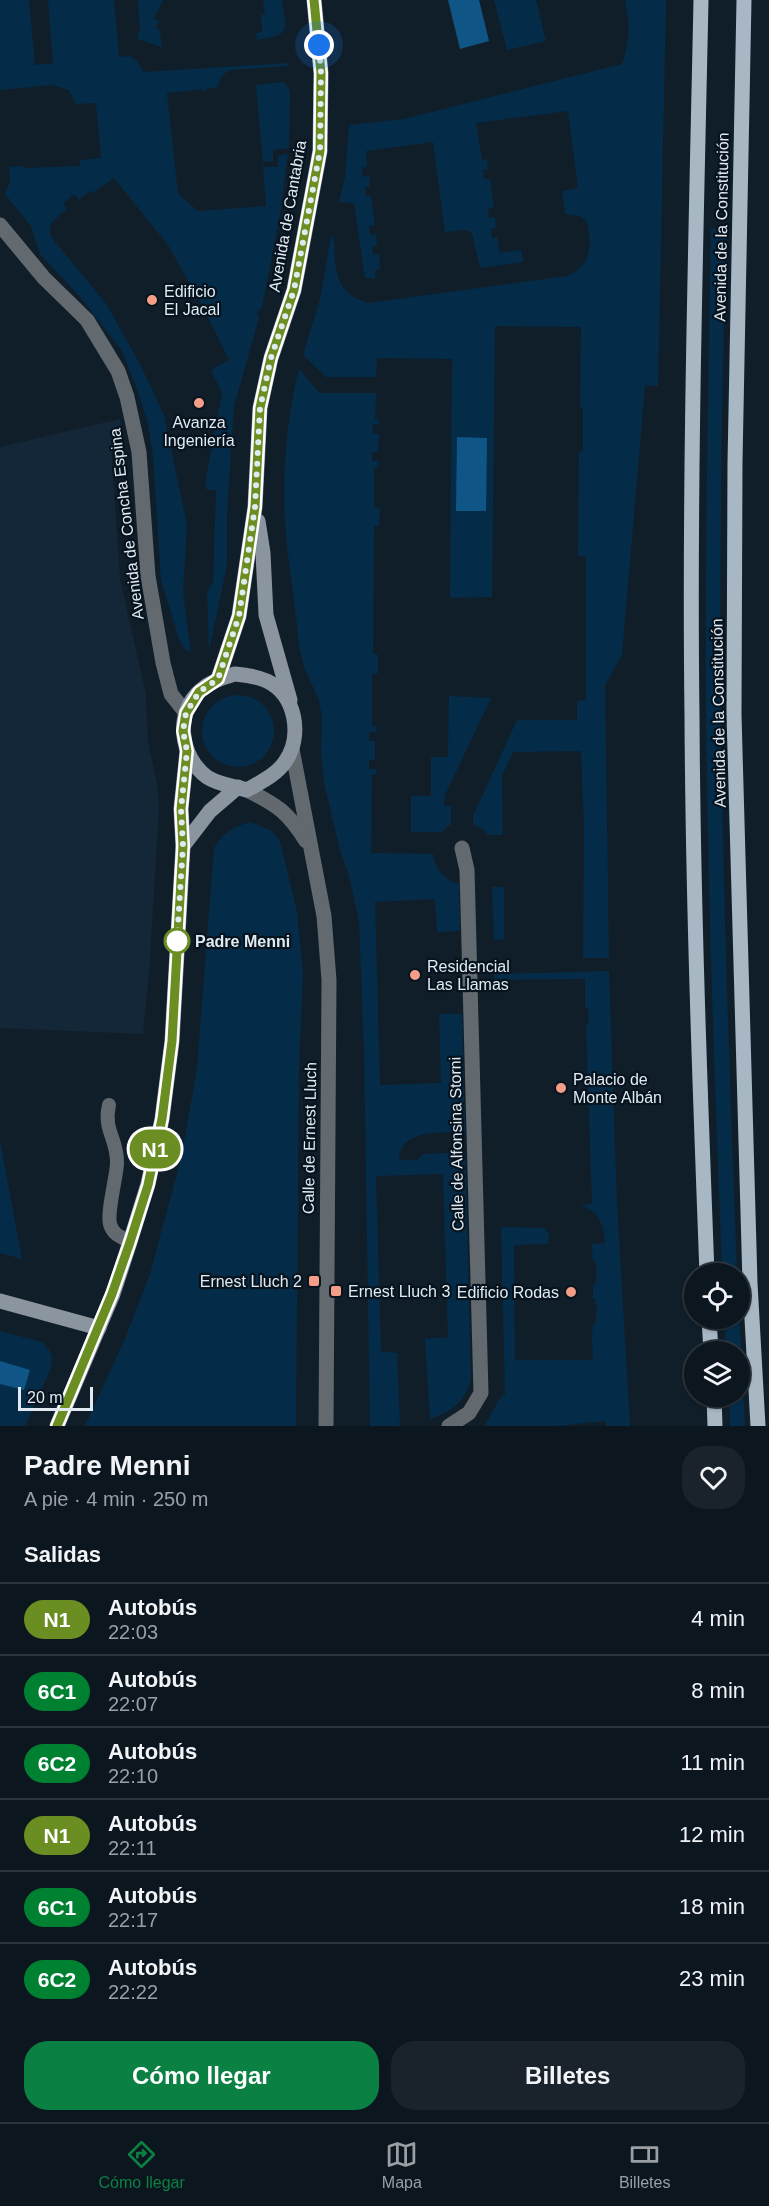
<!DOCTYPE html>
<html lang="es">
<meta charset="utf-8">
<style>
:root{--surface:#0c161f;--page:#1a232c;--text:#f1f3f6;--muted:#9a9fa4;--line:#2c353d;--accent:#0b8043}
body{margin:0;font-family:Helvetica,sans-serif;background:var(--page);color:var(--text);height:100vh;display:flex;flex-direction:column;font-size:22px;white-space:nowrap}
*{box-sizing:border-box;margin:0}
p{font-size:20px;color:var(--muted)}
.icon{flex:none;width:33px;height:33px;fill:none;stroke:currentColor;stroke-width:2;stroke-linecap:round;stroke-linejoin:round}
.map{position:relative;height:1426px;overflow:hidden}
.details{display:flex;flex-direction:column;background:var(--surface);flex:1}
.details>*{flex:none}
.badge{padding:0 12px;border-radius:20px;font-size:21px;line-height:39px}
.buttons{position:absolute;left:684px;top:1263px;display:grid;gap:12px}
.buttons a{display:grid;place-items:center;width:66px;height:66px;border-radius:50%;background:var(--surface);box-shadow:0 2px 4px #0004,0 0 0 2px var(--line);font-size:30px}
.scale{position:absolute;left:18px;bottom:15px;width:75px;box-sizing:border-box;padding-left:6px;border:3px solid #e1eaf2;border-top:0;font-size:16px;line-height:21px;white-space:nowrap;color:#e1eaf2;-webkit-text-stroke:4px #07141f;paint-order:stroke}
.you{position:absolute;width:30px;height:30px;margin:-15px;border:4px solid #fff;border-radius:50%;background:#1a73e8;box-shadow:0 0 0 9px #1a73e833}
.map>.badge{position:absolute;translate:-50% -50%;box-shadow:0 0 0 3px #fff}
h2{padding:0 24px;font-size:22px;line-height:54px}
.round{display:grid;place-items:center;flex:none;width:63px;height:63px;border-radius:24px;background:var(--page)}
.head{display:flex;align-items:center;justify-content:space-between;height:102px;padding:0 24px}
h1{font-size:28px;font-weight:800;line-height:45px}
.primary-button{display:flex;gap:12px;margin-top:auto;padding:12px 24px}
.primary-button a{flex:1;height:69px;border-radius:24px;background:var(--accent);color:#fff;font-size:24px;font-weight:800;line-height:69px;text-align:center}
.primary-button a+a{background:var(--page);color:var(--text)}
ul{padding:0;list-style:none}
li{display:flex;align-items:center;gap:18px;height:72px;padding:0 24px;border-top:2px solid var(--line)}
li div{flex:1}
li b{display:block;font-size:22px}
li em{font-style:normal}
li .badge{min-width:66px;font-weight:700;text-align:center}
.dock{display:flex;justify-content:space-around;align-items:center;height:84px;border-top:2px solid var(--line);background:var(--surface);font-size:16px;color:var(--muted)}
.dock a{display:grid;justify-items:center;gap:3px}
.dock .on{color:var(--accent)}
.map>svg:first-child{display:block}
</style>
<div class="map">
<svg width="769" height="1426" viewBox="0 0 769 1426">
<rect width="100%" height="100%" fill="#101e29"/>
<path fill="#142738" d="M 120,419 L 122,431 L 111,446 L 120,579 L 146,695 L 148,742 L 157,783 L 159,809 L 149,972 L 143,1034 L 0,1028 L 0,447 Z"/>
<g fill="#042c49">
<path d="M 0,0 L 29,0 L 35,65 L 53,63 L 48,0 L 114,0 L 119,57 L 130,56 L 137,61 L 144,72 L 289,63 L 288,66 L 229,70 L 221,77 L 218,87 L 207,89 L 204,94 L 203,89 L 167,93 L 178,194 L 198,211 L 266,206 L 263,167 L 278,167 L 278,156 L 288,154 L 280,216 L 262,307 L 257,312 L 259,318 L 234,406 L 227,513 L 227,565 L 209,650 L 207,590 L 213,583 L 216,490 L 207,490 L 205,483 L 222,393 L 211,370 L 229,360 L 204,309 L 168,245 L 114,178 L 92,193 L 90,191 L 79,200 L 74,194 L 63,204 L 67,209 L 51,223 L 50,233 L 52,238 L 107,305 L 142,368 L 164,415 L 187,525 L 183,592 L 191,653 L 184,648 L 180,642 L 161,580 L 153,456 L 148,424 L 137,389 L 122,351 L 81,298 L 40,254 L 31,226 L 5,194 L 10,182 L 9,167 L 23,166 L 24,168 L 80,166 L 80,160 L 101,158 L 96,103 L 76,104 L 69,90 L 52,85 L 0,90 Z"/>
<path d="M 138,0 L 163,0 L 154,18 L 159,21 L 156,27 L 160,32 L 162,47 L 137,39 L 140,30 Z"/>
<path d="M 263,0 L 282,0 C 287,31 291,35 257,40 L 256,33 L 262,32 L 261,15 L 265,14 Z"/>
<path d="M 494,0 L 536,0 L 546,41 L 507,50 Z"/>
<path d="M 625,0 L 666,0 L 658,386 L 645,385 L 622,655 L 605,685 L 609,958 L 583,958 L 584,827 L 581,751 L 513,752 L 502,776 L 503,835 L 488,835 L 484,830 L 473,824 L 473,816 L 517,720 L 577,720 L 577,701 L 586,700 L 586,557 L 578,556 L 579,452 L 583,451 L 583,408 L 580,408 L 581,327 L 495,326 L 492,597 L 450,598 L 452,359 L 377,358 L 376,377 L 326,377 L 303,355 L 320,299 L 331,236 L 334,238 C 335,269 334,293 368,303 L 567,276 C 592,266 592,245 587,222 L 580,216 L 565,214 L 562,191 L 578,188 L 568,111 L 476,123 L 482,160 L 487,159 L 488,169 L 483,170 L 484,179 L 490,179 L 494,208 L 488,209 L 489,218 L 495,218 L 496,228 L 491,229 L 492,238 L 497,237 L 500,253 L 521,250 L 523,262 L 480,268 L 472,233 L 466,230 L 445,232 L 433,142 L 366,151 L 367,166 L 362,168 L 363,177 L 369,176 L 370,186 L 365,187 L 366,196 L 371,196 L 375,225 L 369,226 L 370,235 L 376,234 L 377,245 L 372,246 L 373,255 L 379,254 L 380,269 L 375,270 L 375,279 L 365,278 L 354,203 L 339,202 L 345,178 L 349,125 L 404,119 L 622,64 C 630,39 630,26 625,0 Z"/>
<path d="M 284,82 L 290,91 L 289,148 L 273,150 L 273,161 L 263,162 L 256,85 Z"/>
<path d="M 711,229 L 726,229 C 722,392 719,555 721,717 C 723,903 730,1088 737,1274 L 722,1273 C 715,1088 708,903 706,717 C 705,555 708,392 711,229 Z"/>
<path d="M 299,369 L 319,393 L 376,393 L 375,419 L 379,419 L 379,424 L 373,424 L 372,433 L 379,434 L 378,452 L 372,452 L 372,461 L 379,461 L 379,467 L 374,467 L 374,507 L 380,508 L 379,526 L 374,526 L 373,654 L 378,655 L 378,673 L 372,674 L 372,726 L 377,727 L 376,732 L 369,732 L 369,741 L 375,741 L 375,760 L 369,760 L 369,769 L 376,769 L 376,774 L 372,775 L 371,853 L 433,854 C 435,869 444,880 459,884 L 460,931 L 437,932 L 435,899 L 375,902 L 380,1085 L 441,1083 L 439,1014 L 462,1014 L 465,1132 C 443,1133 400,1128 399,1160 L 417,1160 L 424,1154 L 465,1152 L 471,1378 C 466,1401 452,1412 430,1419 L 425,1339 L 448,1337 L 443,1174 L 376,1176 L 381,1351 L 397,1353 L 400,1426 L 370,1426 L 364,1050 L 359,921 L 349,875 L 341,854 L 324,783 L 321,753 L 322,717 L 319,700 L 304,667 L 299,646 C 296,613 291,579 287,546 C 281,487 285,426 299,369 Z"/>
<circle cx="238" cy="731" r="36"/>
<path d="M 449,696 L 491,698 L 445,795 L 444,806 L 451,806 L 451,824 L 441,832 L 411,832 L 411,796 L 431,796 L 431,757 L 448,757 Z"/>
<path d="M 251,822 L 272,831 L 280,841 L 297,912 L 303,973 L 299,1068 L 296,1426 L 85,1426 L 125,1339 L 150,1274 L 181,1159 L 197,1069 L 214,848 C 223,833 234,826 251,822 Z"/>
<path d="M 492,887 L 504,887 L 504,939 L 494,940 Z"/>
<path d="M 609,971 L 617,1204 L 630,1426 L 606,1426 L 605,1421 L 556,1426 L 485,1426 L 498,1401 L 505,1394 L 501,1227 L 544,1228 C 550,1232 549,1237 548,1244 L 514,1245 L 515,1360 L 593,1360 L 592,1334 L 593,1328 L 592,1326 L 595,1325 L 597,1305 L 595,1305 L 595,1298 L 591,1298 L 593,1296 L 593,1288 L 591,1288 L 595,1286 L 597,1275 L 595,1274 L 597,1266 L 595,1265 L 595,1259 L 591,1259 L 593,1253 L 591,1244 L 605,1243 C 604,1224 599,1212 580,1205 L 592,1204 L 586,1025 L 589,1025 L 588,1009 L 585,1008 L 585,979 L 494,980 L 494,974 Z"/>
<path d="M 0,1141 L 22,1259 L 0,1253 Z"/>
<path d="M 724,1319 L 739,1319 L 741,1347 L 726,1348 Z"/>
<path d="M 0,1331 L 42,1342 L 50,1351 L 52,1358 L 50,1370 L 25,1426 L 0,1426 Z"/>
<path d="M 740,1363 L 742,1363 L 745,1426 L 730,1426 L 729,1397 L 740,1396 Z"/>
</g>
<g fill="#0f5686">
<path d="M 448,0 L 479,0 L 489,41 L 460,49 Z"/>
<path d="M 457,437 L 487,438 L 486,511 L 456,511 Z"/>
<path d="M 0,1361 L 30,1370 L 24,1390 L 0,1384 Z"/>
</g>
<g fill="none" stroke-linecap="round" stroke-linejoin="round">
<path stroke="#62696f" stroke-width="14" d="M 109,1105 C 103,1131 118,1139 117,1164 C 116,1179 107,1212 110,1224 C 113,1235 121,1237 130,1242"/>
<g stroke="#62696f" stroke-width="15">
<path d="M 0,225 L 44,278 L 87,320 L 118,371 L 127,397 L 139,452 L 148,576 L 163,663 L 171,694 L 186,713"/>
<path d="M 292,749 L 324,916 L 329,980 L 326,1426"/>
<path d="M 247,790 C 277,805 288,812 306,841"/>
<path d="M 449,1426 L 469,1413 L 481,1393 L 467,870 L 462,848"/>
</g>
<g stroke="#8a959f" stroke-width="15">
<path d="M 258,521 L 263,553 L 266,615 L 290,700"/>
<path d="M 235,674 C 246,675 256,676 267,681 C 296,695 303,736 285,762 C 276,775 261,782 247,790 C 234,786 219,785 207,777 C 180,757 174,713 201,690 C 211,681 222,678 235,674 Z"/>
<path d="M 218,679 L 239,616 L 255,507 L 260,408 L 271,358 L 294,290 L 320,151 L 321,73 L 314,0"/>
<path d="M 183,846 L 210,811 L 238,787"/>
<path d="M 0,1301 L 99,1328"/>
<path d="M 57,1426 L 113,1294 L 130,1242 L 148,1184 L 162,1119 L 172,1041 L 183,846 L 181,809 L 187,751"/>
</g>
<g stroke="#a8b7c4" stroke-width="15">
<path d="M 701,0 C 696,239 689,478 692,717 C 693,903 700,1088 707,1274"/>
<path d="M 744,0 L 735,463 L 734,715 L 750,1283 L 758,1426"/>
<path d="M 709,1318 L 711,1352"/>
<path d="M 714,1396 L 715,1426"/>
</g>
</g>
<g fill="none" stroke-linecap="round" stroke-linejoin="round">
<defs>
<path id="line" d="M 57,1426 L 112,1294 L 130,1242 L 148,1185 L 162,1119 L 172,1041 L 181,880 L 183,846 L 181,809 L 187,751 L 183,731 L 186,713 L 199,692 L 218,679 L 239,616 L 255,507 L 260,408 L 271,358 L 294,290 L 320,151 L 321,73 L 314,0"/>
</defs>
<use href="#line" stroke="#fff" stroke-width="14"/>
<use href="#line" stroke="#6b8e23" stroke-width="9"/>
<path stroke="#e1eaf2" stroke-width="6" stroke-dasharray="0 10.8" d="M 177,941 L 183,846 L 181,809 L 187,751 L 183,731 L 186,713 L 199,692 L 218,679 L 239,616 L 255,507 L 260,408 L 271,358 L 294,290 L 320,151 L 321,73 L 319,45"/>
</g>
<g fill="#f49e88" stroke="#07141f" stroke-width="2">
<circle cx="152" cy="300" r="6"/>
<circle cx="199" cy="403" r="6"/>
<circle cx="415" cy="975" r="6"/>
<circle cx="561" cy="1088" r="6"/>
<rect x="308" y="1275" width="12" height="12" rx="3"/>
<rect x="330" y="1285" width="12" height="12" rx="3"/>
<circle cx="571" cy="1292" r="6"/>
</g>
<circle fill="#fff" stroke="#6b8e23" stroke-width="3" cx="177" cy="941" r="12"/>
<g text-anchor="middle" stroke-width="4.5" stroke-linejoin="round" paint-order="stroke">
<g font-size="16" fill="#e1eaf2" stroke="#07141f">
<text transform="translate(287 216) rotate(-80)" y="6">Avenida de Cantabria</text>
<text transform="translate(721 227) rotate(-89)" y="6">Avenida de la Constitución</text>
<text transform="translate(126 524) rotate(-97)" y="6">Avenida de Concha Espina</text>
<text transform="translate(718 713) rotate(-91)" y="6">Avenida de la Constitución</text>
<text transform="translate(309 1138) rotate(-89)" y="6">Calle de Ernest Lluch</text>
<text transform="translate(456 1144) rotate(-91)" y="6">Calle de Alfonsina Storni</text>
</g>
<g font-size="16" fill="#e1eaf2" stroke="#07141f" text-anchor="start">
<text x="164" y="297">Edificio<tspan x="164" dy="18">El Jacal</tspan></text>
<text x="199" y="428" text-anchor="middle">Avanza<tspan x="199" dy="18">Ingeniería</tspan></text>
<text x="427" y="972">Residencial<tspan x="427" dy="18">Las Llamas</tspan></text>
<text x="573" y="1085">Palacio de<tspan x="573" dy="18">Monte Albán</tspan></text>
<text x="302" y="1287" text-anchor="end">Ernest Lluch 2</text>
<text x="348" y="1297">Ernest Lluch 3</text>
<text x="559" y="1298" text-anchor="end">Edificio Rodas</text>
</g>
<g font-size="16" font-weight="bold" fill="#e1eaf2" stroke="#07141f" text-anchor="start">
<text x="195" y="947">Padre Menni</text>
</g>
</g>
</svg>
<div class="buttons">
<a><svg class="icon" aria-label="locate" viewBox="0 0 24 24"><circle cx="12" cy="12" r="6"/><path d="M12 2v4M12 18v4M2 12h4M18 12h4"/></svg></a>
<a><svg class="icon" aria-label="layers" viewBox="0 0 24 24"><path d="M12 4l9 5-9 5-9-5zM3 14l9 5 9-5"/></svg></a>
</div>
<div class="scale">20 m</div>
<div class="you" style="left:319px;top:45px"></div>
<b class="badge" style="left:155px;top:1149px;background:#6b8e23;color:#fff">N1</b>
</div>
<section class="details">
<div class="head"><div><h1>Padre Menni</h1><p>A pie · 4 min · 250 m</p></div><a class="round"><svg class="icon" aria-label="heart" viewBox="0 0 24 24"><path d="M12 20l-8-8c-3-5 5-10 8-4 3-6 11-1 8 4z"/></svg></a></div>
<h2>Salidas</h2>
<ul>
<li><span class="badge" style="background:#6b8e23;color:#fff">N1</span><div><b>Autobús</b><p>22:03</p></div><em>4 min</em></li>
<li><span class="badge" style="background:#008131;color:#fff">6C1</span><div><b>Autobús</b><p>22:07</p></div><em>8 min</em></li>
<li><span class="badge" style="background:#008131;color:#fff">6C2</span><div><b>Autobús</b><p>22:10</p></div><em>11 min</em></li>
<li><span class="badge" style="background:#6b8e23;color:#fff">N1</span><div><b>Autobús</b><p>22:11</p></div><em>12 min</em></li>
<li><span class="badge" style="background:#008131;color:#fff">6C1</span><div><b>Autobús</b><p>22:17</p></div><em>18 min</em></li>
<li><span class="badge" style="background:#008131;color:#fff">6C2</span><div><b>Autobús</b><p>22:22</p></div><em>23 min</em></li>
</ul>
<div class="primary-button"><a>Cómo llegar</a><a>Billetes</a></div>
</section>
<nav class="dock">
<a class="on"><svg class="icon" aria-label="directions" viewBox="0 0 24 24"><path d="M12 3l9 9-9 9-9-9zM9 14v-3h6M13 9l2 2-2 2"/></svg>Cómo llegar</a>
<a><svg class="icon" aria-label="map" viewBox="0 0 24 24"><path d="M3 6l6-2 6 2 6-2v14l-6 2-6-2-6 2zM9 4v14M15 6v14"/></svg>Mapa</a>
<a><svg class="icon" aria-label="tickets" viewBox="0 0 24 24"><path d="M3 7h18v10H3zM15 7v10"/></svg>Billetes</a>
</nav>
